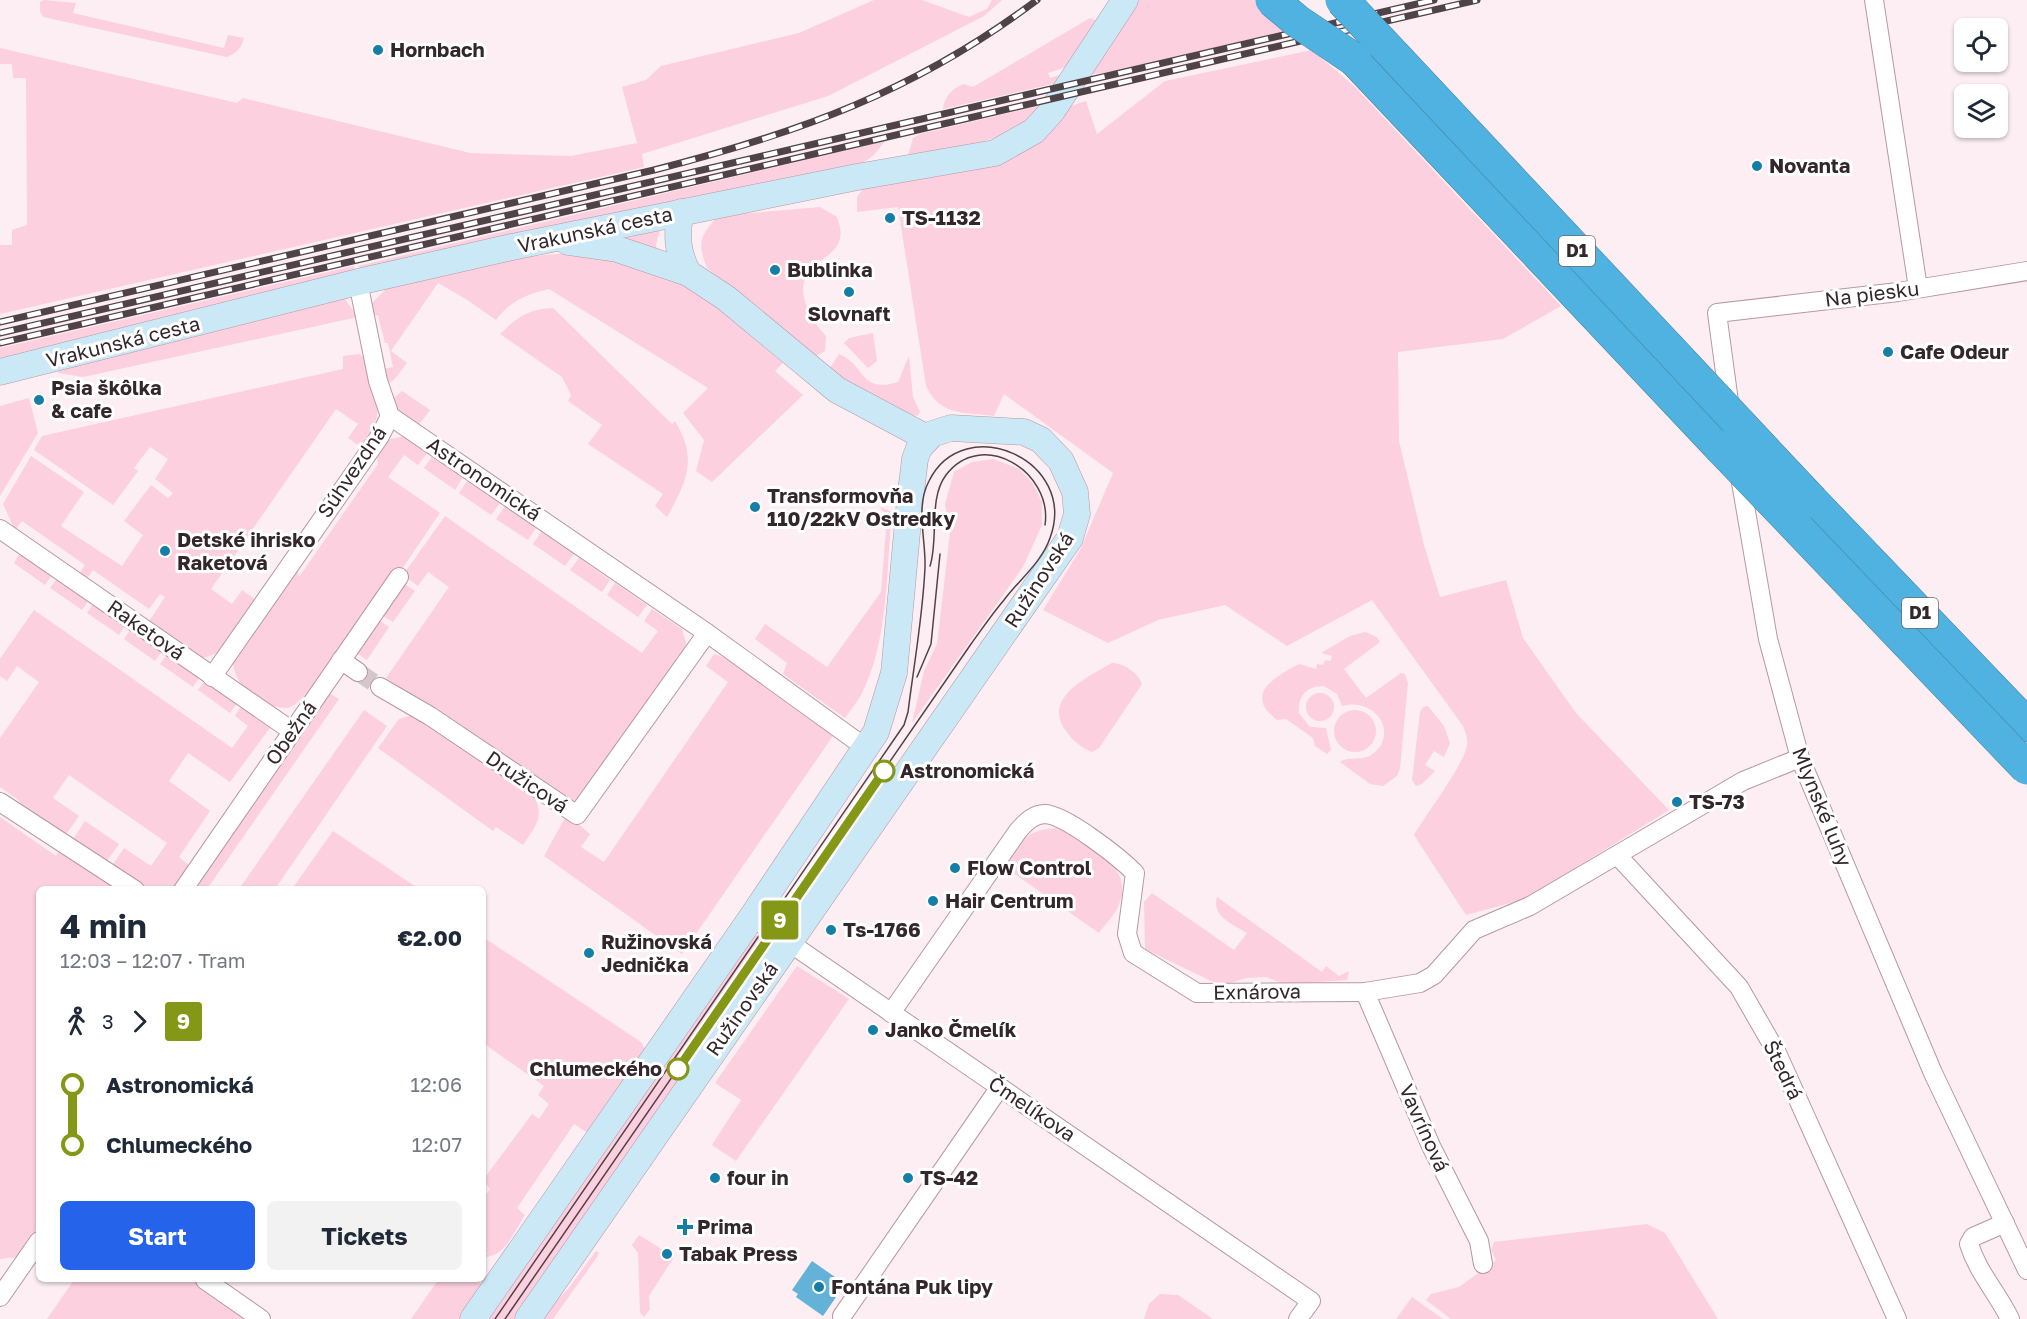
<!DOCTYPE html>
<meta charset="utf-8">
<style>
:root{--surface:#fff;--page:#f2f2f3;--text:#1f2937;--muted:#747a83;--accent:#2563eb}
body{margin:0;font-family:"Golos Text",sans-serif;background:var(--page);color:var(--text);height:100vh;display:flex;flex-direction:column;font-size:22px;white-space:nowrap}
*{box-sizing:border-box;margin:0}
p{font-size:20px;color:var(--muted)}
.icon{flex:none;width:33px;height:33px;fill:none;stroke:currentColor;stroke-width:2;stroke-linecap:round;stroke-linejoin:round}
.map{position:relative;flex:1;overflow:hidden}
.drawer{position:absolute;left:36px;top:886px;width:450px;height:396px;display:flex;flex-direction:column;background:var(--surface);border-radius:9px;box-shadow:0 2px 4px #0004}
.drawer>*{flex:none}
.badge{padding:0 12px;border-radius:4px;font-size:21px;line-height:39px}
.controls{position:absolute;left:1954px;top:18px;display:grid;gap:12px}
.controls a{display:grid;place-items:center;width:54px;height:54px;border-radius:9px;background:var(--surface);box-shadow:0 2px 4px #0004;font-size:30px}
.map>.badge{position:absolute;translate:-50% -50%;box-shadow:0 0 0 3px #fff}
.legs{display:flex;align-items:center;gap:9px;height:66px;padding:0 24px;font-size:20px}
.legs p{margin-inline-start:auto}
.headline{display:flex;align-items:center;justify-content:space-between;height:102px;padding:0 24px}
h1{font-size:33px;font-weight:700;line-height:45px}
.cta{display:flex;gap:12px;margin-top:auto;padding:12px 24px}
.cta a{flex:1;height:69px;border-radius:9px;background:var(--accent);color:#fff;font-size:24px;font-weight:700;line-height:69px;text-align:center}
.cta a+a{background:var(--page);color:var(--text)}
ul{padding:0 24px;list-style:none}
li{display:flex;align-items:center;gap:21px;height:60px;font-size:22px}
li i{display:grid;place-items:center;width:9px;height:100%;margin:0 8px;background:currentColor}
li i::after{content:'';width:15px;height:15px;margin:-8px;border:4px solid;border-radius:50%;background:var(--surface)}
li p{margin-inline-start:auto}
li:first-child i{background:linear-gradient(#0000 50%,currentColor 0)}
li:last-child i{background:linear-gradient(currentColor 50%,#0000 0)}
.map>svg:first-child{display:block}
</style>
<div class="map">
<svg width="2027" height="1319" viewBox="0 0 2027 1319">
<rect width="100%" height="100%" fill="#fceef2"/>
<g fill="#fcd0de">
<path d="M 44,0 L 76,3 L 73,13 L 224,48 L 228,35 L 244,38 C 242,48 236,53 227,57 L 43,17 L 40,11 L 40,2 Z"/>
<path d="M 874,0 L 922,0 L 969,17 L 987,9 L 992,0 L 1002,0 L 984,16 L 828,96 L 642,154 L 644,167 L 0,314 L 0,245 L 12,245 L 12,230 L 27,225 L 26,78 L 13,78 L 12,64 L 0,64 L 0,48 L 237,103 L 243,98 L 470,153 L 571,156 L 637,143 L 622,87 L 646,80 L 661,66 L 799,33 Z"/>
<path d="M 1137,0 L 1260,0 L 1293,29 L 1108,73 L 1090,74 Z"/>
<path d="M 1090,18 L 1097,21 L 1076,64 L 1048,73 L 1050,78 L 1072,71 L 1057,83 L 943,109 C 944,97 952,89 963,84 L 973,87 Z"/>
<path d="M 1312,50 L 1354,86 L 1561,306 L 1503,339 L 1398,352 L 1399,441 L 1424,545 L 1440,597 L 1506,580 L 1523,638 L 1576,713 L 1669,810 L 1525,899 L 1466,915 L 1414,835 C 1427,813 1460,770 1466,749 C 1469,741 1466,733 1463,726 L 1372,600 L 1287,646 L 1225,605 L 1158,620 L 1108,643 L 1043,610 L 1080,550 L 1113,473 L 1004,394 L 994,416 C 963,412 940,416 926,386 L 898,207 L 857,212 L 857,197 L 865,186 L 983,165 L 1068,107 L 1086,101 L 1097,134 L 1165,81 Z"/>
<path d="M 1042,105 C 1009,145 956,147 908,156 L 913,138 L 920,134 Z"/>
<path d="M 885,141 L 874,155 L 860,165 L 361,269 L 358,266 Z"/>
<path d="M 820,207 L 837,217 C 840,226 843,234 838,244 C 832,256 815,262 808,273 C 794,293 813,322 826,336 L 825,351 L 812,358 L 707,268 C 697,242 700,236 718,216 Z"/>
<path d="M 661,227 L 656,244 L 658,259 L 613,236 Z"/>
<path d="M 577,252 L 619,255 L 701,293 L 783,363 L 775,371 L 803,395 L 712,482 L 696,471 L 704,440 L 683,413 L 708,388 L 549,289 C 527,294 510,301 496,320 L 466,299 L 438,283 L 391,351 L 407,363 L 394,380 L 386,384 L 384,369 L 393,367 L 388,343 L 385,343 L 378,315 L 372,316 L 370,305 L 391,284 L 515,258 Z"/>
<path d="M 354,266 L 355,273 L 0,365 L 0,348 Z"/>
<path d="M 343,297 L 358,317 L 83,377 L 58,373 L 60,366 Z"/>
<path d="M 553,308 L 672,424 L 675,421 C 698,459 687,481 667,517 L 655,506 L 663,494 L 588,444 L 602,425 L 568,401 L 571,395 L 562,377 L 500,334 C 517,317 529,309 553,308 Z"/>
<path d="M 873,333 L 877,361 L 868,368 L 844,343 L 849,338 Z"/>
<path d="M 359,354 L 365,358 C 376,400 389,409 361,447 L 348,438 L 358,424 L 336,409 L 211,589 L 232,604 L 242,590 L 256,600 L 218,653 L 200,659 L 146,626 L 165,597 L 160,594 L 149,609 L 93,570 L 86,580 L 79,574 L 85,565 L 22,521 L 15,530 L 3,504 L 31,456 L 84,492 L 61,526 L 122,566 L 143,535 L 124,521 L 151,485 L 168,498 L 173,493 L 155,479 L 168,459 L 150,447 L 134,468 L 138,471 L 113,505 L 34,450 L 42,436 L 343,369 L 343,356 Z"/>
<path d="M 839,354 C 866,365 859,394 898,382 L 909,356 L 913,397 L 920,412 L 917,416 L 870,402 L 830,368 Z"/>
<path d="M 402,391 L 430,410 L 418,426 L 398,412 L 392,400 Z"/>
<path d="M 29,398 L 38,433 L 0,496 L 0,406 Z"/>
<path d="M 404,436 L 428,452 L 418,465 L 404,455 L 388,477 L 440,513 C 415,549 320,697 288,708 C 264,709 233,687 233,661 L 296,564 L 299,577 L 378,464 L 376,450 L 387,440 Z"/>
<path d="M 433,455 L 463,477 L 455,490 L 424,468 Z"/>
<path d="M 993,459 L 1019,469 L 1032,482 L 1042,502 L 1042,525 L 1023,567 L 912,723 L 924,671 L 937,644 L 950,533 L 945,504 L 954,472 L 972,462 Z"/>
<path d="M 468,480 L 500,503 L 491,515 L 459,493 Z"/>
<path d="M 505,506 L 536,528 L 528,540 L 496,519 Z"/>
<path d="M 880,507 L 892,512 C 886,570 889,637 863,691 C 859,700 851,709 845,718 L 783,674 L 787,663 L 755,639 L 765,624 L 827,667 L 881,592 L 887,517 Z"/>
<path d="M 445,516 L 642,653 L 658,631 L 644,621 L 652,609 L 682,629 L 686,643 L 682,662 L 590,792 L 574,801 L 555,796 L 386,678 L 449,587 L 428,572 L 418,586 L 403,575 Z"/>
<path d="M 541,532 L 574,554 L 565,566 L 533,544 Z"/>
<path d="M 22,550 L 54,572 L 45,585 L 14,563 Z"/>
<path d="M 579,558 L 610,580 L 602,592 L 570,570 Z"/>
<path d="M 59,576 L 91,597 L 82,610 L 50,588 Z"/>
<path d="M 402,582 L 415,591 L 393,622 L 380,614 Z"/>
<path d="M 615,583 L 647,605 L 638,617 L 607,595 Z"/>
<path d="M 95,601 L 127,623 L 119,635 L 87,613 Z"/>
<path d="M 34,610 L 232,748 L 248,726 L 235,716 L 243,703 L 272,725 L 230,782 L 188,753 L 169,781 L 210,811 L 179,857 L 189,865 L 172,889 L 142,889 L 111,867 L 124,848 L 151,866 L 167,843 L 69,775 L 53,798 L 79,816 L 65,836 L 27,811 L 17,799 L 0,787 L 0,738 L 39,682 L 17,666 L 7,681 L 0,676 L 0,659 Z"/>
<path d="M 377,619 L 389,627 L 367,660 L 354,651 Z"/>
<path d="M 133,626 L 164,648 L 155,661 L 124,639 Z"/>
<path d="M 1365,632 L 1377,637 L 1380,642 L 1344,669 L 1366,698 L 1401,673 L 1405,674 L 1408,683 L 1400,769 L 1397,776 L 1383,786 L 1370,784 L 1340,762 C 1348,755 1364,763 1375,752 C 1399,729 1372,697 1342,706 L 1337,694 L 1324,686 C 1307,686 1298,695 1299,713 L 1310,727 L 1326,728 L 1331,750 L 1327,754 L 1315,746 L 1313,738 L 1286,719 L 1277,720 C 1243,694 1275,677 1299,664 L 1316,669 L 1317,664 L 1323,665 L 1325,660 L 1330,661 L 1332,656 L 1321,653 L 1350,636 Z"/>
<path d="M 169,652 L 202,674 L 193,687 L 160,664 Z"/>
<path d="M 714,654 L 725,658 L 833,736 L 682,954 L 544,856 L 567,814 L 590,834 L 581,847 L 604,862 L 728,682 L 706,666 Z"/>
<path d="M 1112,663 C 1124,663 1138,673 1142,684 L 1099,748 L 1092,752 C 1082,748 1073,741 1066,731 C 1042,697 1088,677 1112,663 Z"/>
<path d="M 207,678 L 239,700 L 230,713 L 198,690 Z"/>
<path d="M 327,692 L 339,699 L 207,889 L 188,890 Z"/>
<circle cx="1320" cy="707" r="14"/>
<path d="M 1428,706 L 1444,726 L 1450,743 L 1444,757 L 1434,751 L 1425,765 L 1435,771 L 1422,784 L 1416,786 L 1412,780 L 1420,712 L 1423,707 Z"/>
<path d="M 364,710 L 387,726 L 275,889 L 239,889 Z"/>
<circle cx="1355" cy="731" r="21"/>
<path d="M 413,715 L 530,790 C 546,814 538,823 523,845 L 496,827 L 493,831 L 378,748 L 399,719 Z"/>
<path d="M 0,817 L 56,856 L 61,849 L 117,889 L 39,890 L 39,1226 L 17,1257 L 0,1259 Z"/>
<path d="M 85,821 L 119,844 L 105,864 L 72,841 Z"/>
<path d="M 1060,828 C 1087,843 1133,865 1120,902 C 1117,913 1105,924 1099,933 L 1003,866 C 1021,840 1026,829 1060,828 Z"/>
<path d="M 333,831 L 419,889 L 292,889 Z"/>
<path d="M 1152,893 L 1234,950 L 1247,933 C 1234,925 1211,916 1217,897 L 1322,972 L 1326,966 L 1339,976 L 1349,971 L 1347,980 L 1284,984 L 1266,977 L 1246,978 L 1227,984 L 1211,981 L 1145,949 L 1144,902 Z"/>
<path d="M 759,935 L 768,941 L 769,956 L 518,1319 L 484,1319 L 747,938 Z"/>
<path d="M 483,937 L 641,1042 L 648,1054 L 591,1135 L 574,1124 L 517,1208 L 525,1215 C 515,1230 505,1257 485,1257 L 487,1253 L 483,1250 L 483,1198 L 490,1189 L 483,1180 L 532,1114 L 539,1119 L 549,1104 L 538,1095 L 544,1086 L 483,1043 Z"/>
<path d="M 797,966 L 849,999 L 736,1161 L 712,1145 L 741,1100 L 715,1083 Z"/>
<path d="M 1647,1224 L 1665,1233 L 1718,1319 L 1451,1319 L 1426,1300 L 1431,1294 L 1459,1287 L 1496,1260 L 1491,1250 L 1494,1242 Z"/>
<path d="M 639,1235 L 674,1257 L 649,1296 L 650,1309 L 644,1317 L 640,1313 L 638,1253 L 632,1245 Z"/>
<path d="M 596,1251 L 599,1253 L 597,1257 L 553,1319 L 538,1319 L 568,1289 Z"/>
<path d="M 74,1280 L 198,1280 L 254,1319 L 47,1319 Z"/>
<path d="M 438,1280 L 477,1280 L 481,1284 L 477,1300 L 464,1319 L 411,1319 Z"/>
<path d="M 1160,1294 L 1178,1295 L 1213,1319 L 1144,1319 L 1149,1304 Z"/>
<path d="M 1412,1297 L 1443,1319 L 1396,1319 Z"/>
</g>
<path fill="#64b2d8" d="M 812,1261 L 845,1284 L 823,1316 L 796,1297 L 798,1294 L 792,1290 Z"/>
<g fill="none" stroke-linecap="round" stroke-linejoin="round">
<path stroke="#d4c6ca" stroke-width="18" stroke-dasharray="18 9" stroke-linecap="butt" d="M 358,672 L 380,687"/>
<defs>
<g id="street">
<path d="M 1874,0 L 1918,288"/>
<path d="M 358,282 L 378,381 L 390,416 L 707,633 L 866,748"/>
<path d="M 1730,409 L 1717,313 L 1898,292 L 2027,271"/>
<path d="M 1739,471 L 1768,639 L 1800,758 L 1933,1073 L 2027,1270"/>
<path d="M 0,529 L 292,731"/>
<path d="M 341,660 L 358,672"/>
<path d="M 212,677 L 380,436 L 390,416"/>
<path d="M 380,687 L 430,716 L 577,815 L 707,633"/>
<path d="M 0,802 L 135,890"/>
<path d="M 1618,856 L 1739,987 L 1777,1053 L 1897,1319"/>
<path d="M 183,890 L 399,577"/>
<path d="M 752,917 L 1311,1301 L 1298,1319"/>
<path d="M 1365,992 L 1431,1146 L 1479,1241 L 1483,1264"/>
<path d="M 891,1013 L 1018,831 C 1025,823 1033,814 1045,814 C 1066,815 1120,858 1135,873 L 1127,934 L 1133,953 L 1197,993 L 1365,992 L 1420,983 L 1434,975 L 1474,930 L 1530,906 L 1743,781 L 1800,758"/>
<path d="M 2005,1223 L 1973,1237 L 1969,1244 C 1978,1273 1997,1292 2010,1319"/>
<path d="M 205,1280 L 261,1319"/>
<path d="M 0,1297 L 39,1241"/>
<path d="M 842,1316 L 1000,1087"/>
</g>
<g id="secondary">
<path d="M 681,212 C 676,234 677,252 688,273"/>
<path d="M 568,242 L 617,249 L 688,273 L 726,298 L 837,390 L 927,438"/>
<path d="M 0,372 L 358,282 L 512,247 L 857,177 L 995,153 L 1034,131 L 1052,111 L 1125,0"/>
<path d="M 473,1319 L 752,917 L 876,732 L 894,673 L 910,500 L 915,459 L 919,448 L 932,434 L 951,428 L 1024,432 L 1041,440 L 1061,461 L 1075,492 L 1077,514 L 1070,538 L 528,1319"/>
</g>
<g id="highway">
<path d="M 1355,60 L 1720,447"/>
<path d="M 1812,501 L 2027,725"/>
</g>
</defs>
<use href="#street" stroke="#b897a2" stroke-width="20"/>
<use href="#secondary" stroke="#b897a2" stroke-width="27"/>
<use href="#highway" stroke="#4681a1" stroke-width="34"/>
<use href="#street" stroke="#fff" stroke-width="18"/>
<use href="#secondary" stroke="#cae8f6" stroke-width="26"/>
<use href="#highway" stroke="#50b2e0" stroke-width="33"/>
<g stroke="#504348" stroke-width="1.5">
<path d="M 930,566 C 939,538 928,499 946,475 C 981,428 1053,471 1045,525"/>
<path d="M 917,677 L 931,644 L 940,554"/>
<path d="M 495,1319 L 904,725 L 908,712 C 914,664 923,615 925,567 C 926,539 915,507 929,481 C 964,410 1079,460 1050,538 C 1042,562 1019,580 1004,600 C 992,614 982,629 971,644 L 505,1319"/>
</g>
<defs>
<g id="rail">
<path d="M 0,322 L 654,170 C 799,133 916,91 1037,0"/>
<path d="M 0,333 L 1434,0"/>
<path d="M 0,343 L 1477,0"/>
</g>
</defs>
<use href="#rail" stroke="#504348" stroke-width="7"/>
<use href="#rail" stroke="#fff" stroke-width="4.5" stroke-dasharray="14" stroke-linecap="butt"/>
<defs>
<g id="highway-bridge">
<path d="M 1272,0 L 1297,21 L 1355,60"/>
<path d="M 1342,0 L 1812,501"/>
<path d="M 1720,447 L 2027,768"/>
</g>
</defs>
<use href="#highway-bridge" stroke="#4681a1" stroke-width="34" stroke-linecap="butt"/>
<use href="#highway-bridge" stroke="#50b2e0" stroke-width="33"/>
</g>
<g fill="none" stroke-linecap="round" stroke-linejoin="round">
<defs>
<path id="line-1" d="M 678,1069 L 884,771"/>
</defs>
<use href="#line-1" stroke="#fff" stroke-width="14"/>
<use href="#line-1" stroke="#849717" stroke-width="9"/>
</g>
<g fill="#147ea7" stroke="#fff" stroke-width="2">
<circle cx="378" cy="50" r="6"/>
<circle cx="1757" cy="166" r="6"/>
<circle cx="890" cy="218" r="6"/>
<circle cx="775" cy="270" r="6"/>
<circle cx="849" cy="292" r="6"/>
<circle cx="1888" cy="352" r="6"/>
<circle cx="39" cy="400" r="6"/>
<circle cx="755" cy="507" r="6"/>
<circle cx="165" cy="551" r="6"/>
<circle cx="1677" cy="802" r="6"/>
<circle cx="955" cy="868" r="6"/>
<circle cx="933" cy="901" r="6"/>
<circle cx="831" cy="930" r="6"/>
<circle cx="589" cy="953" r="6"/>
<circle cx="873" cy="1030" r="6"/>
<circle cx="715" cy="1178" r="6"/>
<circle cx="908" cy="1178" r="6"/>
<path d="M682 1218h6v6h6v6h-6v6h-6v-6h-6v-6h6z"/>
<circle cx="667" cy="1254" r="6"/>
<circle cx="819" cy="1287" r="6"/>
</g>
<g fill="#fff" stroke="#849717" stroke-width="3">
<circle cx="884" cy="771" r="10"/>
<circle cx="678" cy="1069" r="10"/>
</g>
<g text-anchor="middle" stroke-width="6" stroke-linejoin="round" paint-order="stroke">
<g fill="#fff" stroke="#71686b" stroke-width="1.5">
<rect x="1559" y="236" width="36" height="30" rx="4.5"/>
<rect x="1902" y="598" width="36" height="30" rx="4.5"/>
</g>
<g font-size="18" font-weight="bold" fill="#34272c">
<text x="1577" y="257">D1</text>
<text x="1920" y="619">D1</text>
</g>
<g font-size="20" font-weight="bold" fill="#34272c" stroke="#fff" text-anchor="start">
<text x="390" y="57">Hornbach</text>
<text x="1769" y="173">Novanta</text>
<text x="902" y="225">TS-1132</text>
<text x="787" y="277">Bublinka</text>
<text x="849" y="321" text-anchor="middle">Slovnaft</text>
<text x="1900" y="359">Cafe Odeur</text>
<text x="51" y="395">Psia škôlka<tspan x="51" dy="23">&amp; cafe</tspan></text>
<text x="767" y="503">Transformovňa<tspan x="767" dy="23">110/22kV Ostredky</tspan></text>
<text x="177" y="547">Detské ihrisko<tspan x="177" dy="23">Raketová</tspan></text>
<text x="1689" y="809">TS-73</text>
<text x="967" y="875">Flow Control</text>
<text x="945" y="908">Hair Centrum</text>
<text x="843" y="937">Ts-1766</text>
<text x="601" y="949">Ružinovská<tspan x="601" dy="23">Jednička</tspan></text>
<text x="885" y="1037">Janko Čmelík</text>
<text x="727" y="1185">four in</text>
<text x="920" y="1185">TS-42</text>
<text x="697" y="1234">Prima</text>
<text x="679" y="1261">Tabak Press</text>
<text x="831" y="1294">Fontána Puk lipy</text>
</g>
<g font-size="20" fill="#34272c" stroke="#fff">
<text transform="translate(595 230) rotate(-12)" y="7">Vrakunská cesta</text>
<text transform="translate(1872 294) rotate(-7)" y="7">Na piesku</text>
<text transform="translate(123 342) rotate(-14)" y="7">Vrakunská cesta</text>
<text transform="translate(352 472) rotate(-56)" y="7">Súhvezdná</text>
<text transform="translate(484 479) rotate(34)" y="7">Astronomická</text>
<text transform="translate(1039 580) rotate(-57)" y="7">Ružinovská</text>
<text transform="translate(146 630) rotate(35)" y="7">Raketová</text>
<text transform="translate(291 733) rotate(-55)" y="7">Obežná</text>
<text transform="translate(527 782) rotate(34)" y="7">Družicová</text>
<text transform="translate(1822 807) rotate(68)" y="7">Mlynské luhy</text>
<text transform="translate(1257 992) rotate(-1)" y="7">Exnárova</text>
<text transform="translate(742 1009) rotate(-55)" y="7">Ružinovská</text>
<text transform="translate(1783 1070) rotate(64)" y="7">Štedrá</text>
<text transform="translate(1032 1109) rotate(34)" y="7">Čmelíkova</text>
<text transform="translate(1424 1128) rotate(66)" y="7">Vavrínová</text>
</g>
<g font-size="20" font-weight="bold" fill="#34272c" stroke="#fff" text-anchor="start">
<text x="900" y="778">Astronomická</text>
<text x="662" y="1076" text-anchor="end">Chlumeckého</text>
</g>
</g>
</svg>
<div class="controls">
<a><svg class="icon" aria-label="locate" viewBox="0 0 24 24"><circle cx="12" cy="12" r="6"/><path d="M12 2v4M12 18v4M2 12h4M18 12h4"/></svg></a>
<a><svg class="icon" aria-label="layers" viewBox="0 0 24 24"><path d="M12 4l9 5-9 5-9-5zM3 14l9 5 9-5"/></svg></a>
</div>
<b class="badge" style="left:780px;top:920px;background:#849717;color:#fff">9</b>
<section class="drawer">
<div class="headline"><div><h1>4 min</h1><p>12:03 – 12:07 · Tram</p></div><b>€2.00</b></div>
<div class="legs"><svg class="icon" aria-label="walk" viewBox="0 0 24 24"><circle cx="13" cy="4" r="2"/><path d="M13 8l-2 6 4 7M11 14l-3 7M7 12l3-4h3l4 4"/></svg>3<svg class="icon" aria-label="forward" viewBox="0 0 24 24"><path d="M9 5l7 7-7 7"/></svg><b class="badge" style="background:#849717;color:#fff">9</b></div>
<ul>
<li><i style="color:#849717"></i><b>Astronomická</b><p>12:06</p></li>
<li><i style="color:#849717"></i><b>Chlumeckého</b><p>12:07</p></li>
</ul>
<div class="cta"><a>Start</a><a>Tickets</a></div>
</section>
</div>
